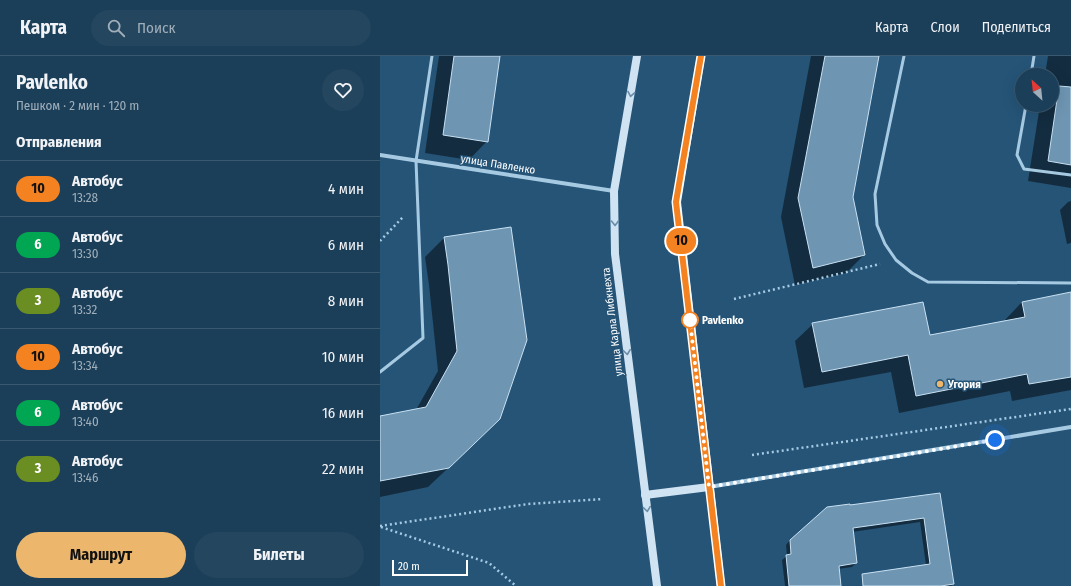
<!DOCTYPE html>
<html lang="ru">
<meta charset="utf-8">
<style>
:root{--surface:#1c3f59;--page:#25465f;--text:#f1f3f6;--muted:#a0afba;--line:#3a586f;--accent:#ecb66c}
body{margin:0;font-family:"Fira Sans Condensed",sans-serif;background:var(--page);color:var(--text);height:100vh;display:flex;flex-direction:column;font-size:15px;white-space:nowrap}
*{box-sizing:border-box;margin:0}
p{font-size:13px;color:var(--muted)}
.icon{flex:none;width:22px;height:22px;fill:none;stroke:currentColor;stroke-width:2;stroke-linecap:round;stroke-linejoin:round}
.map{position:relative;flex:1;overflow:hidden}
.drawer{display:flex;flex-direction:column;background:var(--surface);width:380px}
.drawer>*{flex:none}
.badge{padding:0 8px;border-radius:13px;font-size:14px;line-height:26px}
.needle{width:26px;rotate:333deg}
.controls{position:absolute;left:635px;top:12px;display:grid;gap:8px}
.controls a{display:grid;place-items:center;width:44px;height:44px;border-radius:50%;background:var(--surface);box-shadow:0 4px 16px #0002,0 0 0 1px var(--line);font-size:20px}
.scale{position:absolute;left:12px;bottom:10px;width:76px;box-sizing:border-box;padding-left:4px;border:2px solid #fff;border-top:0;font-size:11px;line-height:14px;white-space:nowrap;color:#fff;-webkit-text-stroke:3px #255477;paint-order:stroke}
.you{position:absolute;width:20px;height:20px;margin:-10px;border:3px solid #fff;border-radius:50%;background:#1a73e8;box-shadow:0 0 0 6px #1a73e833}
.map>.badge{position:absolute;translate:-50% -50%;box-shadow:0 0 0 2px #fff}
h2{padding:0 16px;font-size:15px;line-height:36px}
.round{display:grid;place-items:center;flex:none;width:42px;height:42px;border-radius:21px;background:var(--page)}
.summary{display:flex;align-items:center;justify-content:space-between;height:68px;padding:0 16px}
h1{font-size:19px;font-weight:700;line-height:30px}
.cta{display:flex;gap:8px;margin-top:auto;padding:8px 16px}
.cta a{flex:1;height:46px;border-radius:24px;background:var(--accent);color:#111;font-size:16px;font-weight:700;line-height:46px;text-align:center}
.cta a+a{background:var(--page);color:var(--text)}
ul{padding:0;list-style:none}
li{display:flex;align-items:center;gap:12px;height:56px;padding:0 16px;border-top:1px solid var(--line)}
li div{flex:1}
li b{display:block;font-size:15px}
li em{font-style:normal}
li .badge{min-width:44px;font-weight:700;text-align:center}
header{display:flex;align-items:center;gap:24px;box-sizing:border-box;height:56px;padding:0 20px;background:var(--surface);border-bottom:1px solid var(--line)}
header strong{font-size:19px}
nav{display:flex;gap:22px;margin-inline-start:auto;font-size:14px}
.search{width:280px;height:36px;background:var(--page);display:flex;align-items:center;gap:10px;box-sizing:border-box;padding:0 14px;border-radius:22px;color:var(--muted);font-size:15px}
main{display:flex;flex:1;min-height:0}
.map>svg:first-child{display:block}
</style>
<header>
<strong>Карта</strong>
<div class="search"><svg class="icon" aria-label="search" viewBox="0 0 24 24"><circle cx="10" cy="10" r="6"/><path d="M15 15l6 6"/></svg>Поиск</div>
<nav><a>Карта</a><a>Слои</a><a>Поделиться</a></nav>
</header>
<main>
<section class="drawer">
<div class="summary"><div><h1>Pavlenko</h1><p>Пешком · 2 мин · 120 m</p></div><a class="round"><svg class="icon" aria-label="heart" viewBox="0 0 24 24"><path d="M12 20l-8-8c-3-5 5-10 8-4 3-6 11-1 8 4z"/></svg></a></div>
<h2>Отправления</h2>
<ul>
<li><span class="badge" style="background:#f58220;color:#111">10</span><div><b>Автобус</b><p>13:28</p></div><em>4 мин</em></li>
<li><span class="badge" style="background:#00a651;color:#fff">6</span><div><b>Автобус</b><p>13:30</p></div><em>6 мин</em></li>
<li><span class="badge" style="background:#6b8e23;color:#fff">3</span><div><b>Автобус</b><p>13:32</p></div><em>8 мин</em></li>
<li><span class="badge" style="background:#f58220;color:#111">10</span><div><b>Автобус</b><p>13:34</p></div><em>10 мин</em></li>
<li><span class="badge" style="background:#00a651;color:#fff">6</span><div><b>Автобус</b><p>13:40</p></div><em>16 мин</em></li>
<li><span class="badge" style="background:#6b8e23;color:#fff">3</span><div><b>Автобус</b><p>13:46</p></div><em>22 мин</em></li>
</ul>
<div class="cta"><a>Маршрут</a><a>Билеты</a></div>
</section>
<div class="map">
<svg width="691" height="530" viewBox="0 0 691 530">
<rect width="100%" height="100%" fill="#255477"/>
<g fill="#0007">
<path d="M 59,0 L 119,0 L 107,85 L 89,104 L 45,97 Z"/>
<path d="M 431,0 L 498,0 L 472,141 L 484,199 L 466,217 L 415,229 L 401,161 Z"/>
<path d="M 668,0 L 691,0 L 691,132 L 648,125 L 660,49 L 672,49 L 672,19 L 665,19 Z"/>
<path d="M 691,145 L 691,187 L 687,188 L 680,154 L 688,146 Z"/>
<path d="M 64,182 L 100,382 L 48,431 L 0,441 L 0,361 L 36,354 L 58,315 L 49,229 L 45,201 Z"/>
<path d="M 642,246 L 691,269 L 691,334 L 632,345 L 630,335 L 519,357 L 511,316 L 424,332 L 415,285 L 433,268 L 549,280 L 625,266 L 625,264 Z"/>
<path d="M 560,438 L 573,528 L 571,530 L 504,530 L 546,509 L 540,466 L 472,476 L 476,507 L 472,511 L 458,513 L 460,530 L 405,530 L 402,504 L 407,500 L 406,489 L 410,484 L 469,451 Z"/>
</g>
<g fill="#6e95b2" stroke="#c9e1f2">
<path d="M 74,0 L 120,0 L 108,86 L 63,79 Z"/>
<path d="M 445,0 L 499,0 L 473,141 L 485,199 L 433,212 L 418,142 Z"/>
<path d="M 679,30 L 691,31 L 691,109 L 668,105 Z"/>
<path d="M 131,171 L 147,284 L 120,363 L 69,412 L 0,425 L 0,360 L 46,351 L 77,295 L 68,209 L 64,181 Z"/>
<path d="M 691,236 L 691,321 L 649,328 L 647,318 L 536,340 L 528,299 L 442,316 L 432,267 L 543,246 L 550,279 L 645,261 L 642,246 Z"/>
<path d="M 560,437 L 574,528 L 561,530 L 483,530 L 482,518 L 550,508 L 544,462 L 473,472 L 477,507 L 459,510 L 461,530 L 409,530 L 406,499 L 411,498 L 410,484 L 447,451 L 470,448 L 470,449 Z"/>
</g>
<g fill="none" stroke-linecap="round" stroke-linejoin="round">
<g stroke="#a7cae3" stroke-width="2.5" stroke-dasharray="2 3" stroke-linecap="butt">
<path d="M 0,185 L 23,161"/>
<path d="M 354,243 L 500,208"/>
<path d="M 372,399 L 691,353"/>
<path d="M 0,470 L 148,448 L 223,443"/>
<path d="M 1,471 L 109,507 L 136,530"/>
</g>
<g stroke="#a7cae3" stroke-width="3">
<path d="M 524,0 L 495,138 L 497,169 L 505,188 L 516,204 L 532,217 L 548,226 L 691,227"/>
<path d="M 651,19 L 654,0"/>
<path d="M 646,49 L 637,99 L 644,113 L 691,119"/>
<path d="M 0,316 L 43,282 L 36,105 L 52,0"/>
</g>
<g stroke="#a7cae3" stroke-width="4">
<path d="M 0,99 L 234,135"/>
<path d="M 329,431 L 691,371"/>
</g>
<g stroke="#cfe3f3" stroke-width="8">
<path d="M 257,0 L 234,135 L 235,198 L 277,530"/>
<path d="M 321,0 L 297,146 L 341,530"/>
<path d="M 265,439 L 329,431"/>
</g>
</g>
<defs><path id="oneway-chevron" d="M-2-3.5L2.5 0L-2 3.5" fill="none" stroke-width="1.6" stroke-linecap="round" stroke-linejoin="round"/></defs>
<g stroke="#698da9">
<use href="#oneway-chevron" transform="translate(251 38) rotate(100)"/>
<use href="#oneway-chevron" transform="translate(235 167) rotate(89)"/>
<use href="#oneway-chevron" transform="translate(247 296) rotate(83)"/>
<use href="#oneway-chevron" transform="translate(267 453) rotate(82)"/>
</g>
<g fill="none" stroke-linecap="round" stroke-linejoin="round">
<defs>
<path id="line" d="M 321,0 L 296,146 L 341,530"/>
</defs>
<use href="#line" stroke="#fff" stroke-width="9"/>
<use href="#line" stroke="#f58220" stroke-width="6"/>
<path stroke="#fff" stroke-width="4" stroke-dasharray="0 7.2" d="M 310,264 L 329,431 L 615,384"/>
</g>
<circle fill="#fff" stroke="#f58220" stroke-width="2" cx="310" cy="264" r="8"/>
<circle fill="#ecb66c" stroke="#255477" stroke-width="1.5" cx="560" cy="328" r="4"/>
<g text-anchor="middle" stroke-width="3" stroke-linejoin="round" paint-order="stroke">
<g font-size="11" fill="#fff" stroke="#255477">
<text transform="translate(118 108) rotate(9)" y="4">улица Павленко</text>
<text transform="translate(232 266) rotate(-97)" y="4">улица Карла Либкнехта</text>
</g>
<g font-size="11" font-weight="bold" fill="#fff" stroke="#255477" text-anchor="start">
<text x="322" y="268">Pavlenko</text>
</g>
<g font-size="11" font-weight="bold" fill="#fff" stroke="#255477" text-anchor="start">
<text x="568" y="332">Угория</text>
</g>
</g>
</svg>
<div class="controls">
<a><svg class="needle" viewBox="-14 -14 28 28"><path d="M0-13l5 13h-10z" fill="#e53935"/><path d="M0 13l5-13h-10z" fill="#a0afba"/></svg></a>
</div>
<div class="scale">20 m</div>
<div class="you" style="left:615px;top:384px"></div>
<b class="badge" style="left:301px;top:185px;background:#f58220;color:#111">10</b>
</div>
</main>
